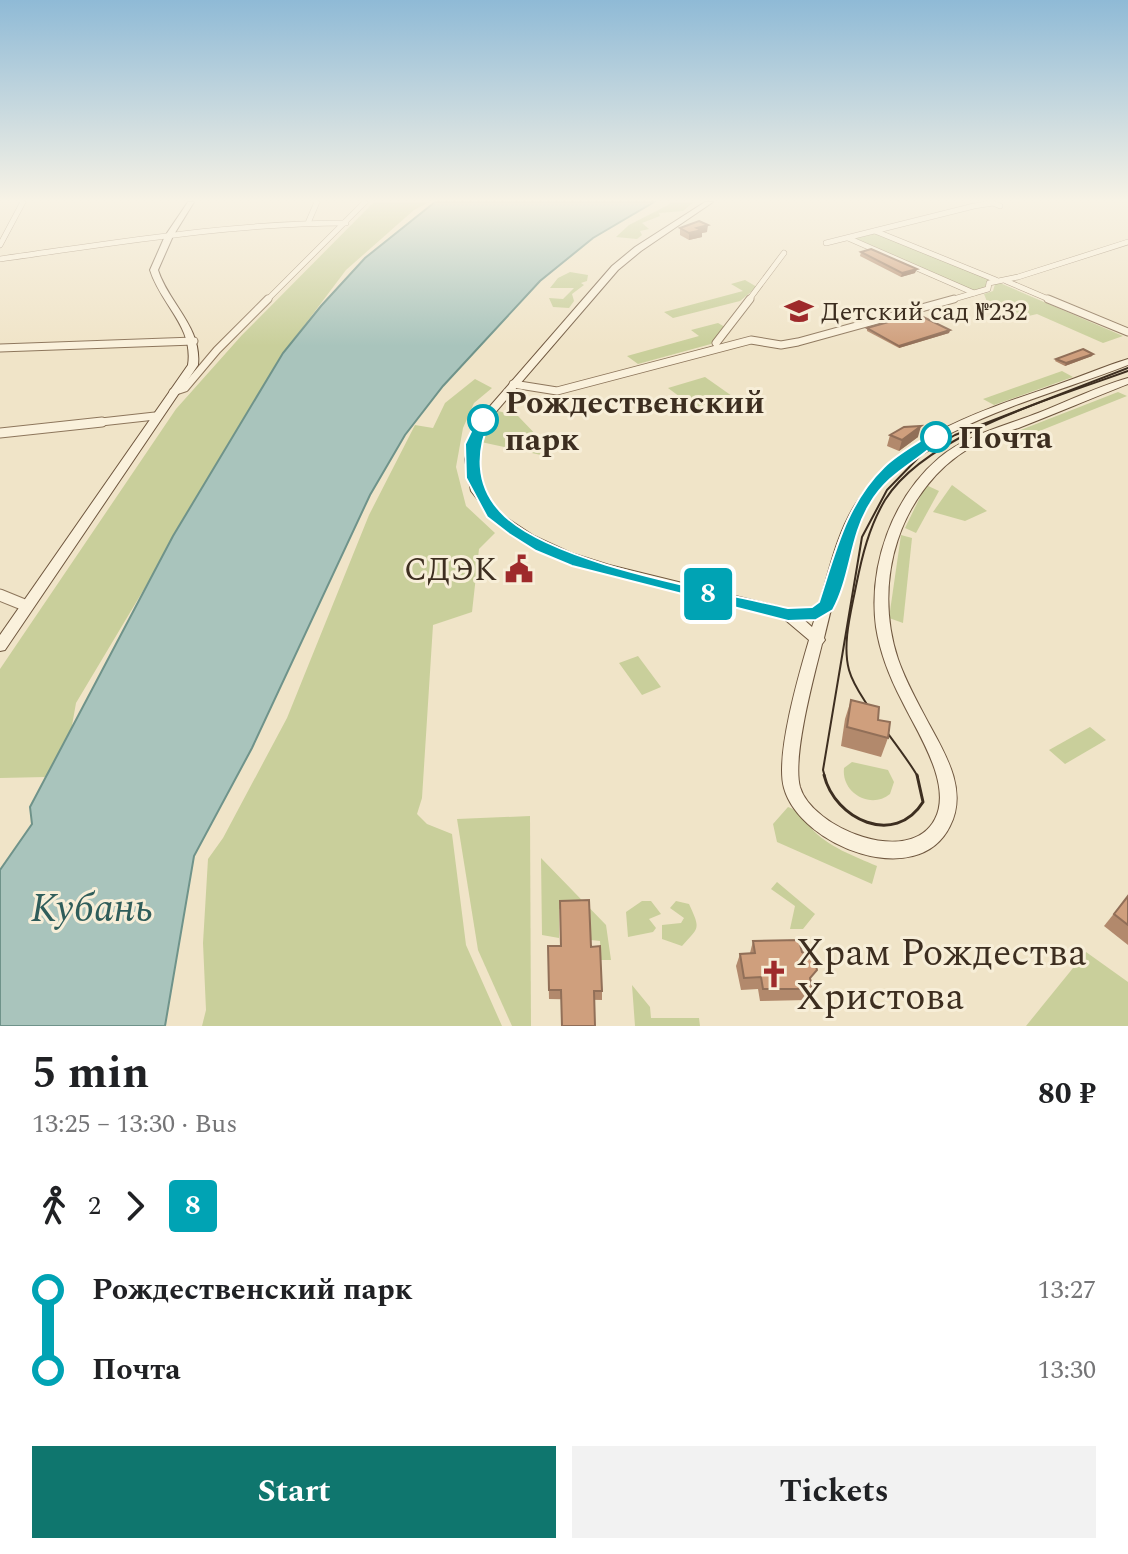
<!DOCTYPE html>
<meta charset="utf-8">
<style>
:root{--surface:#fff;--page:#f2f2f2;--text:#202124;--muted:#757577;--accent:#0f766e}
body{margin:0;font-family:Spectral,serif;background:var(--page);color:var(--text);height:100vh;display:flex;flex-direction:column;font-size:30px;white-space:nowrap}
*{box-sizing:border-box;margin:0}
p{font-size:26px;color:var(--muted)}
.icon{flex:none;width:44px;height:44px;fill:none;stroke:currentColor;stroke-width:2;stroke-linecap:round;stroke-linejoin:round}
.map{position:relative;height:1026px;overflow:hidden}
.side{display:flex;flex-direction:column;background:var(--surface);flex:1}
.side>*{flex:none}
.badge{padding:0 16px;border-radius:6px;font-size:28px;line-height:52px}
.map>.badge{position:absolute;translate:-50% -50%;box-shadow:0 0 0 4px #fff}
.legs{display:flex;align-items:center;gap:12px;height:88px;padding:0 32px;font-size:26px}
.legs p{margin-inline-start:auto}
.summary{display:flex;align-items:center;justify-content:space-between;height:136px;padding:0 32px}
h1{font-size:44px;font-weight:700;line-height:60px}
.button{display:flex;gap:16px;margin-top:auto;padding:16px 32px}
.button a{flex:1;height:92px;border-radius:0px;background:var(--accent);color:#fff;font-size:32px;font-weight:700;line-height:92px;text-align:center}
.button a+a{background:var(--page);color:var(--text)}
ul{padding:0 32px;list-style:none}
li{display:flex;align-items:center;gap:28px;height:80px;font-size:30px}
li i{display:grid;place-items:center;width:12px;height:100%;margin:0 10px;background:currentColor}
li i::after{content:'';width:20px;height:20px;margin:-10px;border:6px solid;border-radius:50%;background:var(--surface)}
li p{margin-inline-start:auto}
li:first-child i{background:linear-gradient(#0000 50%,currentColor 0)}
li:last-child i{background:linear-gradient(currentColor 50%,#0000 0)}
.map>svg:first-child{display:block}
</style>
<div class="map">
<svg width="1128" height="1026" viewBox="0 0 1128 1026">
<rect width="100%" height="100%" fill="#f0e4c8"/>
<g fill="#c9cf9b">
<path d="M 374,202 L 429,202 L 414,210 L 346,270 L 291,343 L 76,703 L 71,731 L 46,777 L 0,778 L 0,669 L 176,409 L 242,335 Z"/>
<path d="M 669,202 L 694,202 L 683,211 L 659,213 L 660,216 L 642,223 L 649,229 L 640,231 L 642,235 L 637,239 L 616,237 L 629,225 L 670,204 Z"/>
<path d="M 876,232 L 986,278 L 988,280 L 985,287 L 974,291 L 853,238 Z"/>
<path d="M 570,272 L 588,275 L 587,281 L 581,283 L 584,285 L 572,294 L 574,301 L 569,308 L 553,307 L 549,298 L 563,299 L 574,288 L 550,288 L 558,278 Z"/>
<path d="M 745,280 L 757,287 L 740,301 L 673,318 L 664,312 L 743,291 L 731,284 Z"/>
<path d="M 1000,283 L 1123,336 L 1103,343 L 1037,314 L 1020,318 L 988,304 L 984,294 L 993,291 L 995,284 Z"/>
<path d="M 718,323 L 725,327 L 711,344 L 638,364 L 627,356 L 699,336 L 691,330 Z"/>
<path d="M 1062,371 L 1073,377 L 994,405 L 983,399 Z"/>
<path d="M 705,377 L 732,396 L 695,408 L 668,388 Z"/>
<path d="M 475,379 L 492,388 L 474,403 L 463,428 L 456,467 L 466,506 L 495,533 L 479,549 L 472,612 L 433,625 L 422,798 L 417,814 L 427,824 L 452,834 L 466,945 L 502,1026 L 202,1026 L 206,1010 L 203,943 L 208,859 L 223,838 L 287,718 L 369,515 L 415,425 L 433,428 L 445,403 Z"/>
<path d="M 1118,392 L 1127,396 L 1027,436 L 1018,431 Z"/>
<path d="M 498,411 L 518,416 L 541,440 L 536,447 L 541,455 L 481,442 L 486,428 Z"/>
<path d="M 926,485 L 939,491 L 916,533 L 905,528 Z"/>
<path d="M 952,485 L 987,511 L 965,521 L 933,512 Z"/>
<path d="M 901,535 L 912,538 L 903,623 L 889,618 Z"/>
<path d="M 638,656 L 661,687 L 642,695 L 619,663 Z"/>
<path d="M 1090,727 L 1106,740 L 1065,764 L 1049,750 Z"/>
<path d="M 852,762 L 888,770 L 894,782 L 890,794 C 871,810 841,793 844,768 Z"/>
<path d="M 788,807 C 799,810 803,820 811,828 C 828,847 854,856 877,866 L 872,884 L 777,842 L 773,824 Z"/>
<path d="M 530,816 L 531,1026 L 512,1026 L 478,950 L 457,819 Z"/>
<path d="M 541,858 L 606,925 L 611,960 L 601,960 L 600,941 L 591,940 L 588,909 L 559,909 L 559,938 L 542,935 Z"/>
<path d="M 777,882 L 815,914 L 803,929 L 790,929 L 795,906 L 771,889 Z"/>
<path d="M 642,901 L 651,901 L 661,914 L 649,919 L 656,928 L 653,932 L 628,937 L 626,912 Z"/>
<path d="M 676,901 L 689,904 C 701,930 699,927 682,946 L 662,939 L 662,925 L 681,923 L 684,918 L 670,908 Z"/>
<path d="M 1086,952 L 1128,982 L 1128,1026 L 1026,1026 Z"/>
<path d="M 632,985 L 650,1007 L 651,1018 L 699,1018 L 700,1026 L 635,1026 Z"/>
</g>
<path fill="#a9c4bc" stroke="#6f938a" stroke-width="2" d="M 435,202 L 654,202 L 593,238 L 540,281 L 443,386 L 405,435 L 370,495 L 252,748 L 194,856 L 165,1026 L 0,1026 L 0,870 L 32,824 L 30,807 L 173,536 L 283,353 L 321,306 L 365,258 Z"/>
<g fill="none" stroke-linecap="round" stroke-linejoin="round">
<defs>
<g id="street-far3">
<path d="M 308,223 L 317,202"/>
<path d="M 875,231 L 996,280"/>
<path d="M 848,238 L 974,293"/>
<path d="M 826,243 L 974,206 L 993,203 L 1000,206"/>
<path d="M 0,245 L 23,202"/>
<path d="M 0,259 C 115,243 230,223 346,223"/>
<path d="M 1006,281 L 1053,301"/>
<path d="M 266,301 L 365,202"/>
<path d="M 748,301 L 784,253"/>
<path d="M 947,301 L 988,289 L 989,283 L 1018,277 L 1128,242"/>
</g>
<g id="street-far2">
<path d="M 1048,299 L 1128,332"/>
<path d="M 716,343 L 750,299"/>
<path d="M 0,348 L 194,341"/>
<path d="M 513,384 L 557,391 L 751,340 L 781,345 L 798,342 L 954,299"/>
<path d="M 173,392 L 185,388 L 217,350 L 268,299"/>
<path d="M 83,424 L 155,416"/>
</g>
<path id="street-far1" d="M 0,433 L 102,422"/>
<path id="street" d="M 0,595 L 27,606"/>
<g id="secondary">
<path d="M 188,202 L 194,202 L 173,236 L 158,270 C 169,304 202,327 198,365 L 5,650 L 0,651 L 0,635 L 188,365 C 194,327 161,305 150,270 L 165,236 Z"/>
<path d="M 705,202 L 713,202 L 641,251 L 618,270 L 488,421 L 476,459 L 483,491 L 502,515 L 534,536 L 571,553 L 609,565 L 788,609 L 813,608 L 819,605 C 829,571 837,532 857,502 C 900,434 987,409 1059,384 C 1082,376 1105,366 1128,359 L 1128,365 C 1048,397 912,427 867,504 C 846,539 834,599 824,638 L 825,640 L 822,644 C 814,676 792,757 800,787 C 812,828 910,868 935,819 C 953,785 917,732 902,701 C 890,678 880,653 876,627 C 868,566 892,498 939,458 C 966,435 1005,426 1038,413 C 1068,401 1097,387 1128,378 L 1128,384 C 1092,398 1057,413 1021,427 C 1005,433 986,438 971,447 C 899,490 872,581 898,659 C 906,682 918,703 929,724 C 946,755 968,791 950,826 C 918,892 800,846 784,788 C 775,756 799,674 809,640 L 783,618 L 606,573 L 562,559 L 525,542 L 494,520 L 471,491 L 465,459 L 478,420 L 612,266 L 635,247 ZM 802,618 L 815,618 L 812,627 Z"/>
</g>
</defs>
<use href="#street-far3" stroke="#8d765c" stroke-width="6"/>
<use href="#street-far2" stroke="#8d765c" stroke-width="9"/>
<use href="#street-far1" stroke="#8d765c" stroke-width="11"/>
<use href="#street" stroke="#8d765c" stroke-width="13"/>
<use href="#secondary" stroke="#6f573f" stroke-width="2"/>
<use href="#street-far3" stroke="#faf1dc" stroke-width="5"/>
<use href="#street-far2" stroke="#faf1dc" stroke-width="7"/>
<use href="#street-far1" stroke="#faf1dc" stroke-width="9"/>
<use href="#street" stroke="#faf1dc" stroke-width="11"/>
<use href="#secondary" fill="#faf1dc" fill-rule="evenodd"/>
<g stroke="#3d2e20" stroke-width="2">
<path d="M 825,777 L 823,770 L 862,537 L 887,490 L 921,455 L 955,435 L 1128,368"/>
<path d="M 918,777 C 902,748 857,699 849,670 C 842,644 851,612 856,586 C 862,556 869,527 885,500 C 926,434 1057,397 1128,371"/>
</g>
<path stroke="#3d2e20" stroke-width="3" d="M 824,775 C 835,820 895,847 923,802 L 917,775"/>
</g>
<g fill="#b2896c">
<path d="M 680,228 L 707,232 L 702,233 L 702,237 L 689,240 L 680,235 Z"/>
<path d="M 861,252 L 915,273 L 901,277 L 860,256 Z"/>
<path d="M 867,328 L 950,330 L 949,333 L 899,348 L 867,331 Z"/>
<path d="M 1093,354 L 1092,356 L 1065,366 L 1055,361 L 1056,359 Z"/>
<path d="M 890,435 L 918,437 L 899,451 L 887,446 Z"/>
<path d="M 851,700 L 878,720 L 888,738 L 881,757 L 841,746 L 845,719 Z"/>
<path d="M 1128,896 L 1128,945 L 1104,926 Z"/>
<path d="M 753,941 L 802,952 L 812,982 L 811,984 L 812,989 L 807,1000 L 760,1001 L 758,989 L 741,990 L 736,966 L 740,954 L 750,953 Z"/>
<path d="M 548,946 L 591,947 L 602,991 L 602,1000 L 549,999 Z"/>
</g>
<g fill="#916f58">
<path d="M 708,225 L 707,232 L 702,233 L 702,237 L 689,240 L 689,233 L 697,228 Z"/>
<path d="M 917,269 L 915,273 L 901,277 L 902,273 Z"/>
<path d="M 950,330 L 949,333 L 899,348 L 899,346 Z"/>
<path d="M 1093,354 L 1092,356 L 1065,366 L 1066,363 Z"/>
<path d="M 921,426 L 918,437 L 899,451 L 902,440 Z"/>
</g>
<g fill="#cf9f7d" stroke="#916f58" stroke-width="2">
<path d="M 699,221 L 708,225 L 697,228 L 702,230 L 689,233 L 680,228 Z"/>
<path d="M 871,249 L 917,269 L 902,273 L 861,252 Z"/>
<path d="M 917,314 L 950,330 L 899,346 L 867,328 Z"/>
<path d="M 1083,349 L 1093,354 L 1066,363 L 1056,359 Z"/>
<path d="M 921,426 L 902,440 L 890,435 L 904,427 Z"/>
<path d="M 851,700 L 879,707 L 878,720 L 890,722 L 888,738 L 847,727 Z"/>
<path d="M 1128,896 L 1128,925 L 1114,914 Z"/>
<path d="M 589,900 L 591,947 L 600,946 L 602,991 L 594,991 L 595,1026 L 562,1026 L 561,990 L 549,990 L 548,946 L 561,946 L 560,901 Z"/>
<path d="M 799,940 L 802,952 L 814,958 L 817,970 L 810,978 L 812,989 L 763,989 L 761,977 L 744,978 L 740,954 L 755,953 L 753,941 Z"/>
</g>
<linearGradient id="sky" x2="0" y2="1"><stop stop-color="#8fbad6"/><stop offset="0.58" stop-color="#f8f3e6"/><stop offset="1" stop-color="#f8f3e6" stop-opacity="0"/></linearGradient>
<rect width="1128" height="346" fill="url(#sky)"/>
<path fill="#00a3b4" stroke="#fff" stroke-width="2" d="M 478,417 L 490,420 C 477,450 475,484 500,511 C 547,564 717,591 788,608 L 812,607 L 819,602 C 835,553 846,504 884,467 C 897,454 916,444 931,434 L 943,437 C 919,462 889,471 870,504 C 850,536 851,577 833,610 L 816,620 L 788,621 L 572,566 L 536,551 L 509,534 L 487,517 L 466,478 L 465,444 Z"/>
<defs>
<symbol id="school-bare" viewBox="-9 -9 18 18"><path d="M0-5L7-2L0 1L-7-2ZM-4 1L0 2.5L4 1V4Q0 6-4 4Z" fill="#9e2a2b" stroke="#f7eed8" stroke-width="2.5" paint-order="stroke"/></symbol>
<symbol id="civic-bare" viewBox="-9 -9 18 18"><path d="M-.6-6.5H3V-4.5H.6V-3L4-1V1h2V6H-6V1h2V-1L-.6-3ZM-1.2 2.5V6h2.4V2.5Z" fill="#9e2a2b" stroke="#f7eed8" stroke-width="2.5" paint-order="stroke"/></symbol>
<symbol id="church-bare" viewBox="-9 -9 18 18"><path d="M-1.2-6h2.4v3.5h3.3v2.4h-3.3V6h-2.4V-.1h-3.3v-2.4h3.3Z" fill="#9e2a2b" stroke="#f7eed8" stroke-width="2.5" paint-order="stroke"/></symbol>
</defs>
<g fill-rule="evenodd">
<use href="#school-bare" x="779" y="291" width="40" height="40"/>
<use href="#civic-bare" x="499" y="549" width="40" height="40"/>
<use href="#church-bare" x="754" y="954" width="40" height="40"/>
</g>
<g fill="#fff" stroke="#00a3b4" stroke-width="4">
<circle cx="483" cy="420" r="14"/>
<circle cx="936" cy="437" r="14"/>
</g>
<g text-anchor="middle" stroke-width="6" stroke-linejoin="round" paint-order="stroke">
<g font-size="26" fill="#3d2e20" stroke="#f7eed8" text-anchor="start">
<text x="821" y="320">Детский сад №232</text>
</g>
<g font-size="32" font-weight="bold" fill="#3d2e20" stroke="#f7eed8" text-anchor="start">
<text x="505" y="413">Рождественский<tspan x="505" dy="37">парк</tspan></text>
<text x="958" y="448">Почта</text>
</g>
<g font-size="32" fill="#3d2e20" stroke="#f7eed8" text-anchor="end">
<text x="497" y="580">СДЭК</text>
</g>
<g font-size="38" fill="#3d2e20" stroke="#f7eed8" text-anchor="start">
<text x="796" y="965">Храм Рождества<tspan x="796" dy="44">Христова</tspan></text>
</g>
<g font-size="40" font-style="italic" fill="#2f5d5a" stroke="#f7eed8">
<text x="92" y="921">Кубань</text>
</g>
</g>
</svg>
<b class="badge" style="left:708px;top:594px;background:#00a3b4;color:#fff">8</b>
</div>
<section class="side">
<div class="summary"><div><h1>5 min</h1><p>13:25 – 13:30 · Bus</p></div><b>80 ₽</b></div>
<div class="legs"><svg class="icon" aria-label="walk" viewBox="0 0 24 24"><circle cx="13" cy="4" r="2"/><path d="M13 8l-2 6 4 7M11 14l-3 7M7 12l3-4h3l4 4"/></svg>2<svg class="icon" aria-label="forward" viewBox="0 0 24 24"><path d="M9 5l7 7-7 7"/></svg><b class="badge" style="background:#00a3b4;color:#fff">8</b></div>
<ul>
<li><i style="color:#00a3b4"></i><b>Рождественский парк</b><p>13:27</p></li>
<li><i style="color:#00a3b4"></i><b>Почта</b><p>13:30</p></li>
</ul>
<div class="button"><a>Start</a><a>Tickets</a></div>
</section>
